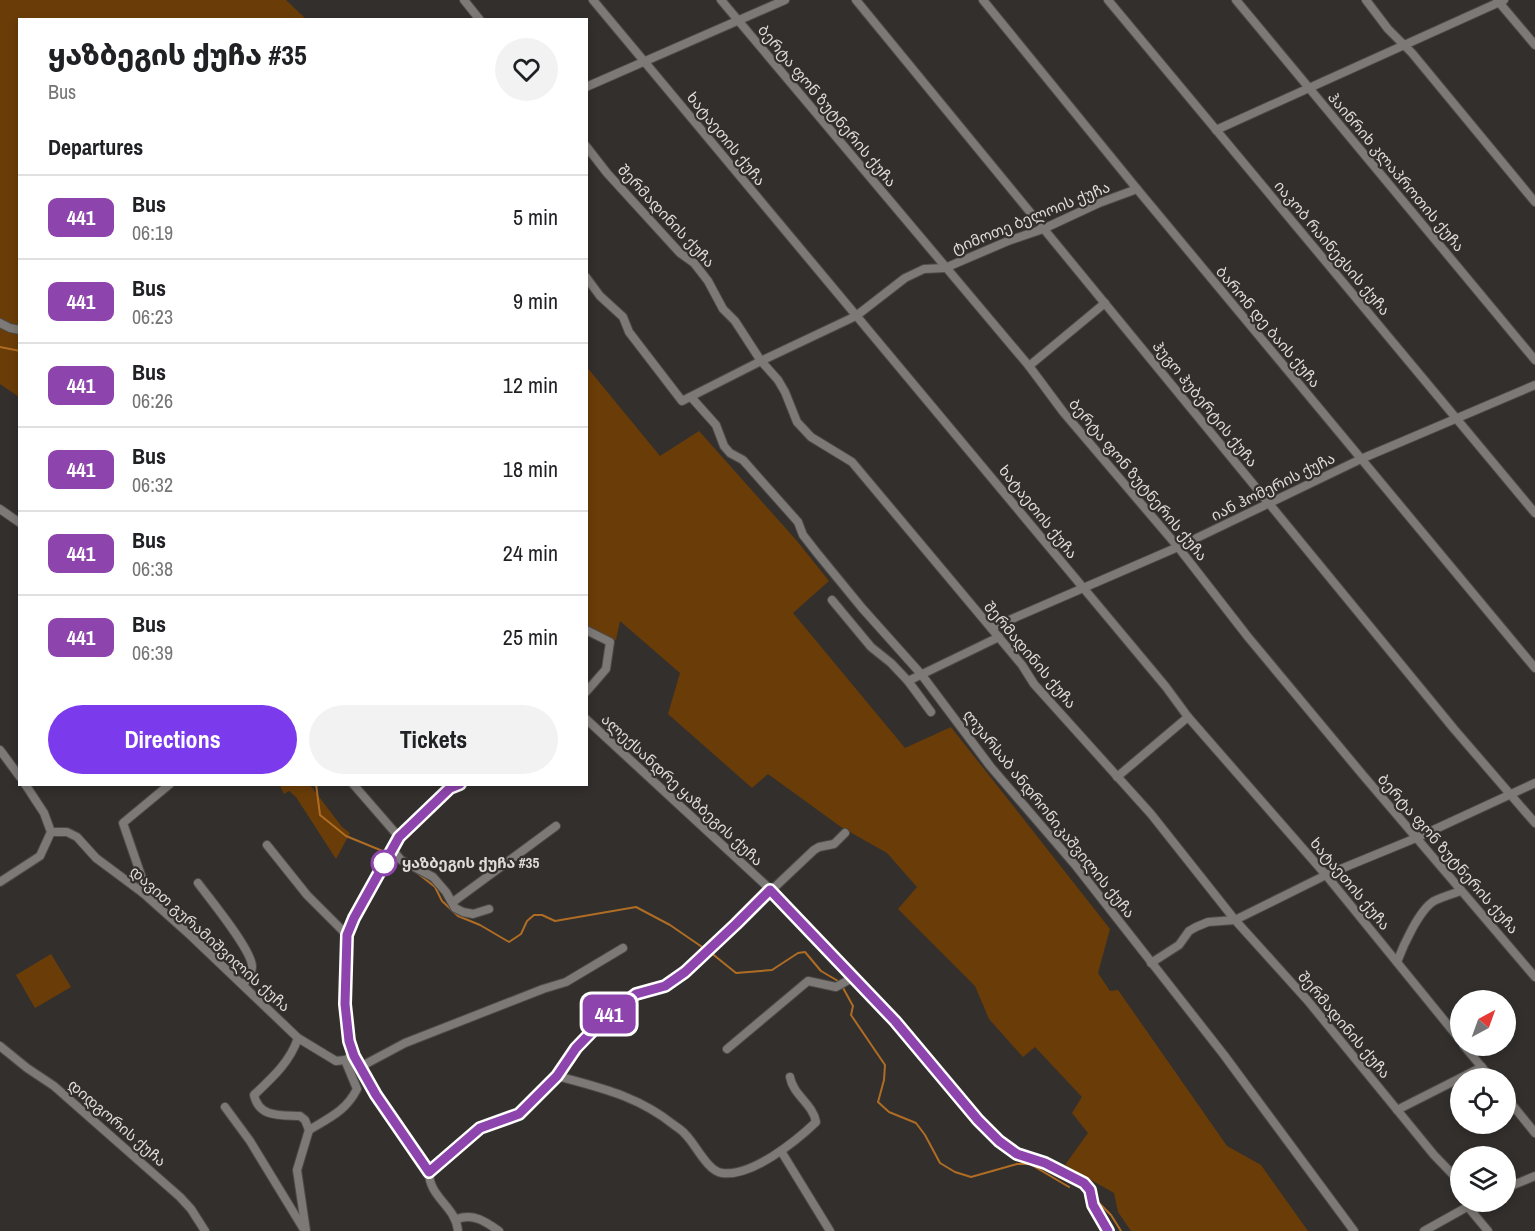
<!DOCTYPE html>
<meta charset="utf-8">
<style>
:root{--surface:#fff;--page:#f2f2f2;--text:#202124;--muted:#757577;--line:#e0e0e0;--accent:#7c3aed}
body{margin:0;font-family:"Archivo Narrow","Noto Sans Georgian",sans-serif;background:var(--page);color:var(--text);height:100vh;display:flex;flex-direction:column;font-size:22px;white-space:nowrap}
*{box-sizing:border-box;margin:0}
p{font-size:20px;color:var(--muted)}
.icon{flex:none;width:33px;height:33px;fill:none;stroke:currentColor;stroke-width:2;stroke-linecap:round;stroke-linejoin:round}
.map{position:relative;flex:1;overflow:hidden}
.side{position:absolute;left:18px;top:18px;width:570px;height:768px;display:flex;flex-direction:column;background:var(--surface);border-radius:0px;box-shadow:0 3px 9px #0003}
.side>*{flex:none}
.badge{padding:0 12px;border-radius:9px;font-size:21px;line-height:39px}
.needle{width:39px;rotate:41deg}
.tools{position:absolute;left:1450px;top:990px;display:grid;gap:12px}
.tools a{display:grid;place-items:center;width:66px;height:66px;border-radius:50%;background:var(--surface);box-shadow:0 3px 9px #0003;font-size:30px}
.map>.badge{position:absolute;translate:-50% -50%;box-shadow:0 0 0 3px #fff}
h2{padding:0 30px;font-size:22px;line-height:54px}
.round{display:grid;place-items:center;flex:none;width:63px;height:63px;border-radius:32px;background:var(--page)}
.summary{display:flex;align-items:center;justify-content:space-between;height:102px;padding:0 30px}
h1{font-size:28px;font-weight:800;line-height:45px}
.action{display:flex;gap:12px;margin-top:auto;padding:12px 30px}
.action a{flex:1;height:69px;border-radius:36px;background:var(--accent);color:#fff;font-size:24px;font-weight:800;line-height:69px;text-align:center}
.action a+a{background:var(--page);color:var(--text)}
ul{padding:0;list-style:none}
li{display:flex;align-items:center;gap:18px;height:84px;padding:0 30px;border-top:2px solid var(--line)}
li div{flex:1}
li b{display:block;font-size:22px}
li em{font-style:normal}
li .badge{min-width:66px;font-weight:700;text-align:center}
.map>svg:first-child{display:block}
</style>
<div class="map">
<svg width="1535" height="1231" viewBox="0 0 1535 1231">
<rect width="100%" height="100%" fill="#332f2d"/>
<g fill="#6a3d08">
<path d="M 0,0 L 286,0 L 306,19 L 20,20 L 19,397 L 0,384 Z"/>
<path d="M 586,366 L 660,456 L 699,431 L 797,541 L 829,581 L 793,613 L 905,748 L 951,727 L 1110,929 L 1098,973 L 1110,991 L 1118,990 L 1227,1146 L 1261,1165 L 1308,1231 L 1131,1231 L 1118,1212 L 1114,1193 L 1065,1165 L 1088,1133 L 1072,1113 L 1082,1097 L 1035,1047 L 1023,1057 L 989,1019 L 975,986 L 898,909 L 917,887 L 887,853 L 841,827 L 768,774 L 752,788 L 668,714 L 680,673 L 620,621 L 616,640 L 587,628 Z"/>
<path d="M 279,784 L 310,785 L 342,827 L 350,833 L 336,859 L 296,797 L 289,791 L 284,794 Z"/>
<path d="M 51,954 L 71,987 L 35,1008 L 16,975 Z"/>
</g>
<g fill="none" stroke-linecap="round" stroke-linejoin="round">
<g stroke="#af6d24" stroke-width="2">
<path d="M 0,347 L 20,351"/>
<path d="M 316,784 L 320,815 L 346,836 L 385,852"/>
<path d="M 416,872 L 435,887 L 442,901 L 458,916 L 480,925 L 509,942 L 521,934 L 527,921 L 534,915 L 542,915 L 555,921 L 636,907 L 670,925 L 705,949"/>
<path d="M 710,952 L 736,973 L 772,970 L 798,953 L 805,952 L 821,971 L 838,981"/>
<path d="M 842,986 L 853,1006 L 851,1015 L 885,1065 L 884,1080 L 878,1102 L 889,1112 L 916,1123 L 925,1135 L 940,1163 L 955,1172 L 971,1177 L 1017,1164 L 1030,1164 L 1069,1187"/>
<path d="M 1097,1201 L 1111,1215 L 1121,1231"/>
</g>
<defs>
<g id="minor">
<path d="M 464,0 L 480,20"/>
<path d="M 593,0 L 1166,687 L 1188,717 L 1326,875 L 1461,1041"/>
<path d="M 721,0 L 1029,366 L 1064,413 L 1178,547 L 1248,637 L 1362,774 L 1535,977"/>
<path d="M 856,0 L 1454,729 L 1535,823"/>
<path d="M 983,0 L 1137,189 L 1535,668"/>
<path d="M 1108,0 L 1535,513"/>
<path d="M 1236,0 L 1535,360"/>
<path d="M 1366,0 L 1388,29 L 1412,53 L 1535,202"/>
<path d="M 1497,0 L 1535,45"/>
<path d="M 586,87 L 785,0"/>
<path d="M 1216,130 L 1504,0"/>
<path d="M 586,146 L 607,173 L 680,253 L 694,263 L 708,281 L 723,309 L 735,321 L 761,361 L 778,380 L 785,392 L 797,422 L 811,437 L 852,462 L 1022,665 L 1034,684 L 1151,814 L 1235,920 L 1308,1001 L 1434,1155 L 1461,1183"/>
<path d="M 586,277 L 600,296 L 623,317 L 629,332 L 682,401 L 761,361 L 856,316 L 905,278 L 924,269 L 945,268 L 1008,241 L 1043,229 L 1099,203 L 1137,189"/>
<path d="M 0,323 L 10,328 L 20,330"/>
<path d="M 1029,366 L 1105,303"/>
<path d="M 691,397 L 716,425 L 724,446 L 730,453 L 743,460 L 798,522 L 803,535 L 817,553 L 862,608 L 921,674 L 990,766 L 1076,866 L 1224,1055 L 1354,1231"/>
<path d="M 0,509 L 20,523"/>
<path d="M 832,600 L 871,647 L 891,663 L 908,681 L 931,712"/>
<path d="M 991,628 L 1178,547 L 1361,459 L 1535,385"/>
<path d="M 586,630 L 610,642 L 606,669 L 586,692"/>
<path d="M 908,681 L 999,637"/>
<path d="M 586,719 L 770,889 L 895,1021 L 978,1121 L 999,1141 L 1018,1154 L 1045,1163 L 1084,1183 L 1090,1190 L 1093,1205 L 1108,1231"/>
<path d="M 0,750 L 20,777"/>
<path d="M 1117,777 L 1188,717"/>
<path d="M 353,784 L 399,837"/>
<path d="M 51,832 L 67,832 L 77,837 L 96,858 L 143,893 L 189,934 L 298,1038 L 336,1061 L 345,1060 L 354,1056"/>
<path d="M 267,845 L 307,895 L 347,935"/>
<path d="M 391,848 L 401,860 L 433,877 L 446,892 L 455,908 L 463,912 L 473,914 L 489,909"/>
<path d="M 0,882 L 40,856 L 51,832 L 44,813 L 25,784"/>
<path d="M 198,883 C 209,898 253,951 252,967 C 252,974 247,978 244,984"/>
<path d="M 143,893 L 142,878 L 123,823 L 170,784"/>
<path d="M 453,902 L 556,826"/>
<path d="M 1397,962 C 1403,946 1419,910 1434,901 C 1442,897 1452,894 1461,891"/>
<path d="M 1151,963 L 1179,945 L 1189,931 L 1196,927 L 1208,922 L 1235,920 L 1326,875 L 1416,838 L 1535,783"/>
<path d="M 298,1038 C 290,1062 272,1078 254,1095 C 259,1118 281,1115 300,1116 L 305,1120 L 309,1130"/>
<path d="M 0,1046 L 27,1068 L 54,1086 L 180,1197 L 191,1209 L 205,1231"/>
<path d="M 1464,1046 L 1491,1078"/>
<path d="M 727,1049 L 808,981 L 836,987 L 854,977"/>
<path d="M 360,1067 L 405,1043 L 543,989 L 566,982 L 623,948"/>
<path d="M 557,1076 C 601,1088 638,1096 674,1125 C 678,1128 682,1130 685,1134 C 695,1143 707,1171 722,1173 C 752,1177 796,1141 816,1122 C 813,1104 793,1095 790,1077"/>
<path d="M 1506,1097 L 1535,1133"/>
<path d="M 225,1107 L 250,1141 L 303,1228"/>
<path d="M 1397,1110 L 1482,1067"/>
<path d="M 781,1151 L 830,1231"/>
<path d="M 429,1172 L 480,1128 L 519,1114 L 557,1076 L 576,1048 L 621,1004 L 636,994 L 665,986 L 685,972 L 814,850 L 819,847 L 834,844 L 845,833"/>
<path d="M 1506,1188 L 1535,1176"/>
<path d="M 1468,1207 L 1488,1231"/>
<path d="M 457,1219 C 474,1213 486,1222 499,1231"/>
<path d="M 306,1231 L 297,1170 L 309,1130 C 329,1118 346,1111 357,1089 L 345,1060"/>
<path d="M 458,1231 C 456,1206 429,1198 429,1172 L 376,1095 L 354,1056 L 349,1041 L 345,1004 L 347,935 L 354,918 L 399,837 L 450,788 L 460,784"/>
<path d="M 1424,1231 L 1476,1202"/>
</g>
</defs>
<use href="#minor" stroke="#4d4b48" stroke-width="10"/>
<use href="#minor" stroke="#7d7976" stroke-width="8"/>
</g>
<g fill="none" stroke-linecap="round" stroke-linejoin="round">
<defs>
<path id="line" d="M 460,784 L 450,788 L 399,837 L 354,918 L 347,935 L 345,1004 L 349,1041 L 354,1056 L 376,1095 L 429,1172 L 480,1128 L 519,1114 L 557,1076 L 576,1048 L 607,1016 L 636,994 L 665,986 L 685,972 L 736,924 L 770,890 L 895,1021 L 978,1120 L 999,1141 L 1017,1154 L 1045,1163 L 1084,1183 L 1090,1190 L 1093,1205 L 1108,1231"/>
</defs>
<use href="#line" stroke="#fff" stroke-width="14"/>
<use href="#line" stroke="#8e44ad" stroke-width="9"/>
</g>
<circle fill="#fff" stroke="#8e44ad" stroke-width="3" cx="384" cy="863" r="12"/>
<g text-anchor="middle" stroke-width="4.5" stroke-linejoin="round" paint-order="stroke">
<g font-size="15" fill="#dedcda" stroke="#332f2d">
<text transform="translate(827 106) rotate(50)" y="5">ბერტა ფონ ზუტნერის ქუჩა</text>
<text transform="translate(726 139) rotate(51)" y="5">ხატაეთის ქუჩა</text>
<text transform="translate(1396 172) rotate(50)" y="5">ჰაინრიხ კლაპროთის ქუჩა</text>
<text transform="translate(666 216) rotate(47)" y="5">შერმადინის ქუჩა</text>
<text transform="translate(1031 218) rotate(-22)" y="5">ტიმოთე ბელოის ქუჩა</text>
<text transform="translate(1332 248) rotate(50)" y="5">იაკობ რაინეგსის ქუჩა</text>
<text transform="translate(1268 327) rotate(50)" y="5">ბარონ დე ბაის ქუჩა</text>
<text transform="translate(1205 404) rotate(51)" y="5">ჰუგო ჰუბერტის ქუჩა</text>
<text transform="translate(1138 480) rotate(50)" y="5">ბერტა ფონ ზუტნერის ქუჩა</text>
<text transform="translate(1273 487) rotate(-26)" y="5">იან ჰომერის ქუჩა</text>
<text transform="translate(1038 512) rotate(51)" y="5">ხატაეთის ქუჩა</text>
<text transform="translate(1030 655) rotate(50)" y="5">შერმადინის ქუჩა</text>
<text transform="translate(682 790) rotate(43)" y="5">ალექსანდრე ყაზბეგის ქუჩა</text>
<text transform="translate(1049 814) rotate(51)" y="5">ლუარსაბ ანდრონიკაშვილის ქუჩა</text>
<text transform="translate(1448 854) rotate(49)" y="5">ბერტა ფონ ზუტნერის ქუჩა</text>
<text transform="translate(1350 884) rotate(50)" y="5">ხატაეთის ქუჩა</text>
<text transform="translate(210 939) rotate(42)" y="5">დავით გურამიშვილის ქუჩა</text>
<text transform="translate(1344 1025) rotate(50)" y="5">შერმადინის ქუჩა</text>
<text transform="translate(117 1123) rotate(41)" y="5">დიდგორის ქუჩა</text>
</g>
<g font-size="15" font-weight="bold" fill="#dedcda" stroke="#332f2d" text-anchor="start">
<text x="402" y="868">ყაზბეგის ქუჩა #35</text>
</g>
</g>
</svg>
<div class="tools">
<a><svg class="needle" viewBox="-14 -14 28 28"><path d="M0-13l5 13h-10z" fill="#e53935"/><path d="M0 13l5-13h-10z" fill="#757577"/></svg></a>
<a><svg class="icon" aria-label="locate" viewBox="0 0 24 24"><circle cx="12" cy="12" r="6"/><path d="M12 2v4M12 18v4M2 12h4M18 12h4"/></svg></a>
<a><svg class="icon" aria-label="layers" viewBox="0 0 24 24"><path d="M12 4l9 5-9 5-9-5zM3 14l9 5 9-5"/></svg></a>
</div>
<b class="badge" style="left:609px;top:1014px;background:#8e44ad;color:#fff">441</b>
<section class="side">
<div class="summary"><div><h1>ყაზბეგის ქუჩა #35</h1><p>Bus</p></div><a class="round"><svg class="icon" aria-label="heart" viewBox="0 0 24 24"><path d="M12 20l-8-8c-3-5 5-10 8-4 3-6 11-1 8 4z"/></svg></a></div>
<h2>Departures</h2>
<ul>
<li><span class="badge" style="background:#8e44ad;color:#fff">441</span><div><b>Bus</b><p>06:19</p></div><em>5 min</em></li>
<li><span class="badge" style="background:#8e44ad;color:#fff">441</span><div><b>Bus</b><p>06:23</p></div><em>9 min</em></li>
<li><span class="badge" style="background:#8e44ad;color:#fff">441</span><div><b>Bus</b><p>06:26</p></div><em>12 min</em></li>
<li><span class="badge" style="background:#8e44ad;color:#fff">441</span><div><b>Bus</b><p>06:32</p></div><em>18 min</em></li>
<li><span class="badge" style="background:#8e44ad;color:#fff">441</span><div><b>Bus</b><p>06:38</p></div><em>24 min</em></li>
<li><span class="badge" style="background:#8e44ad;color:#fff">441</span><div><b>Bus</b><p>06:39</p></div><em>25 min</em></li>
</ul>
<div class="action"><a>Directions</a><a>Tickets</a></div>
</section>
</div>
